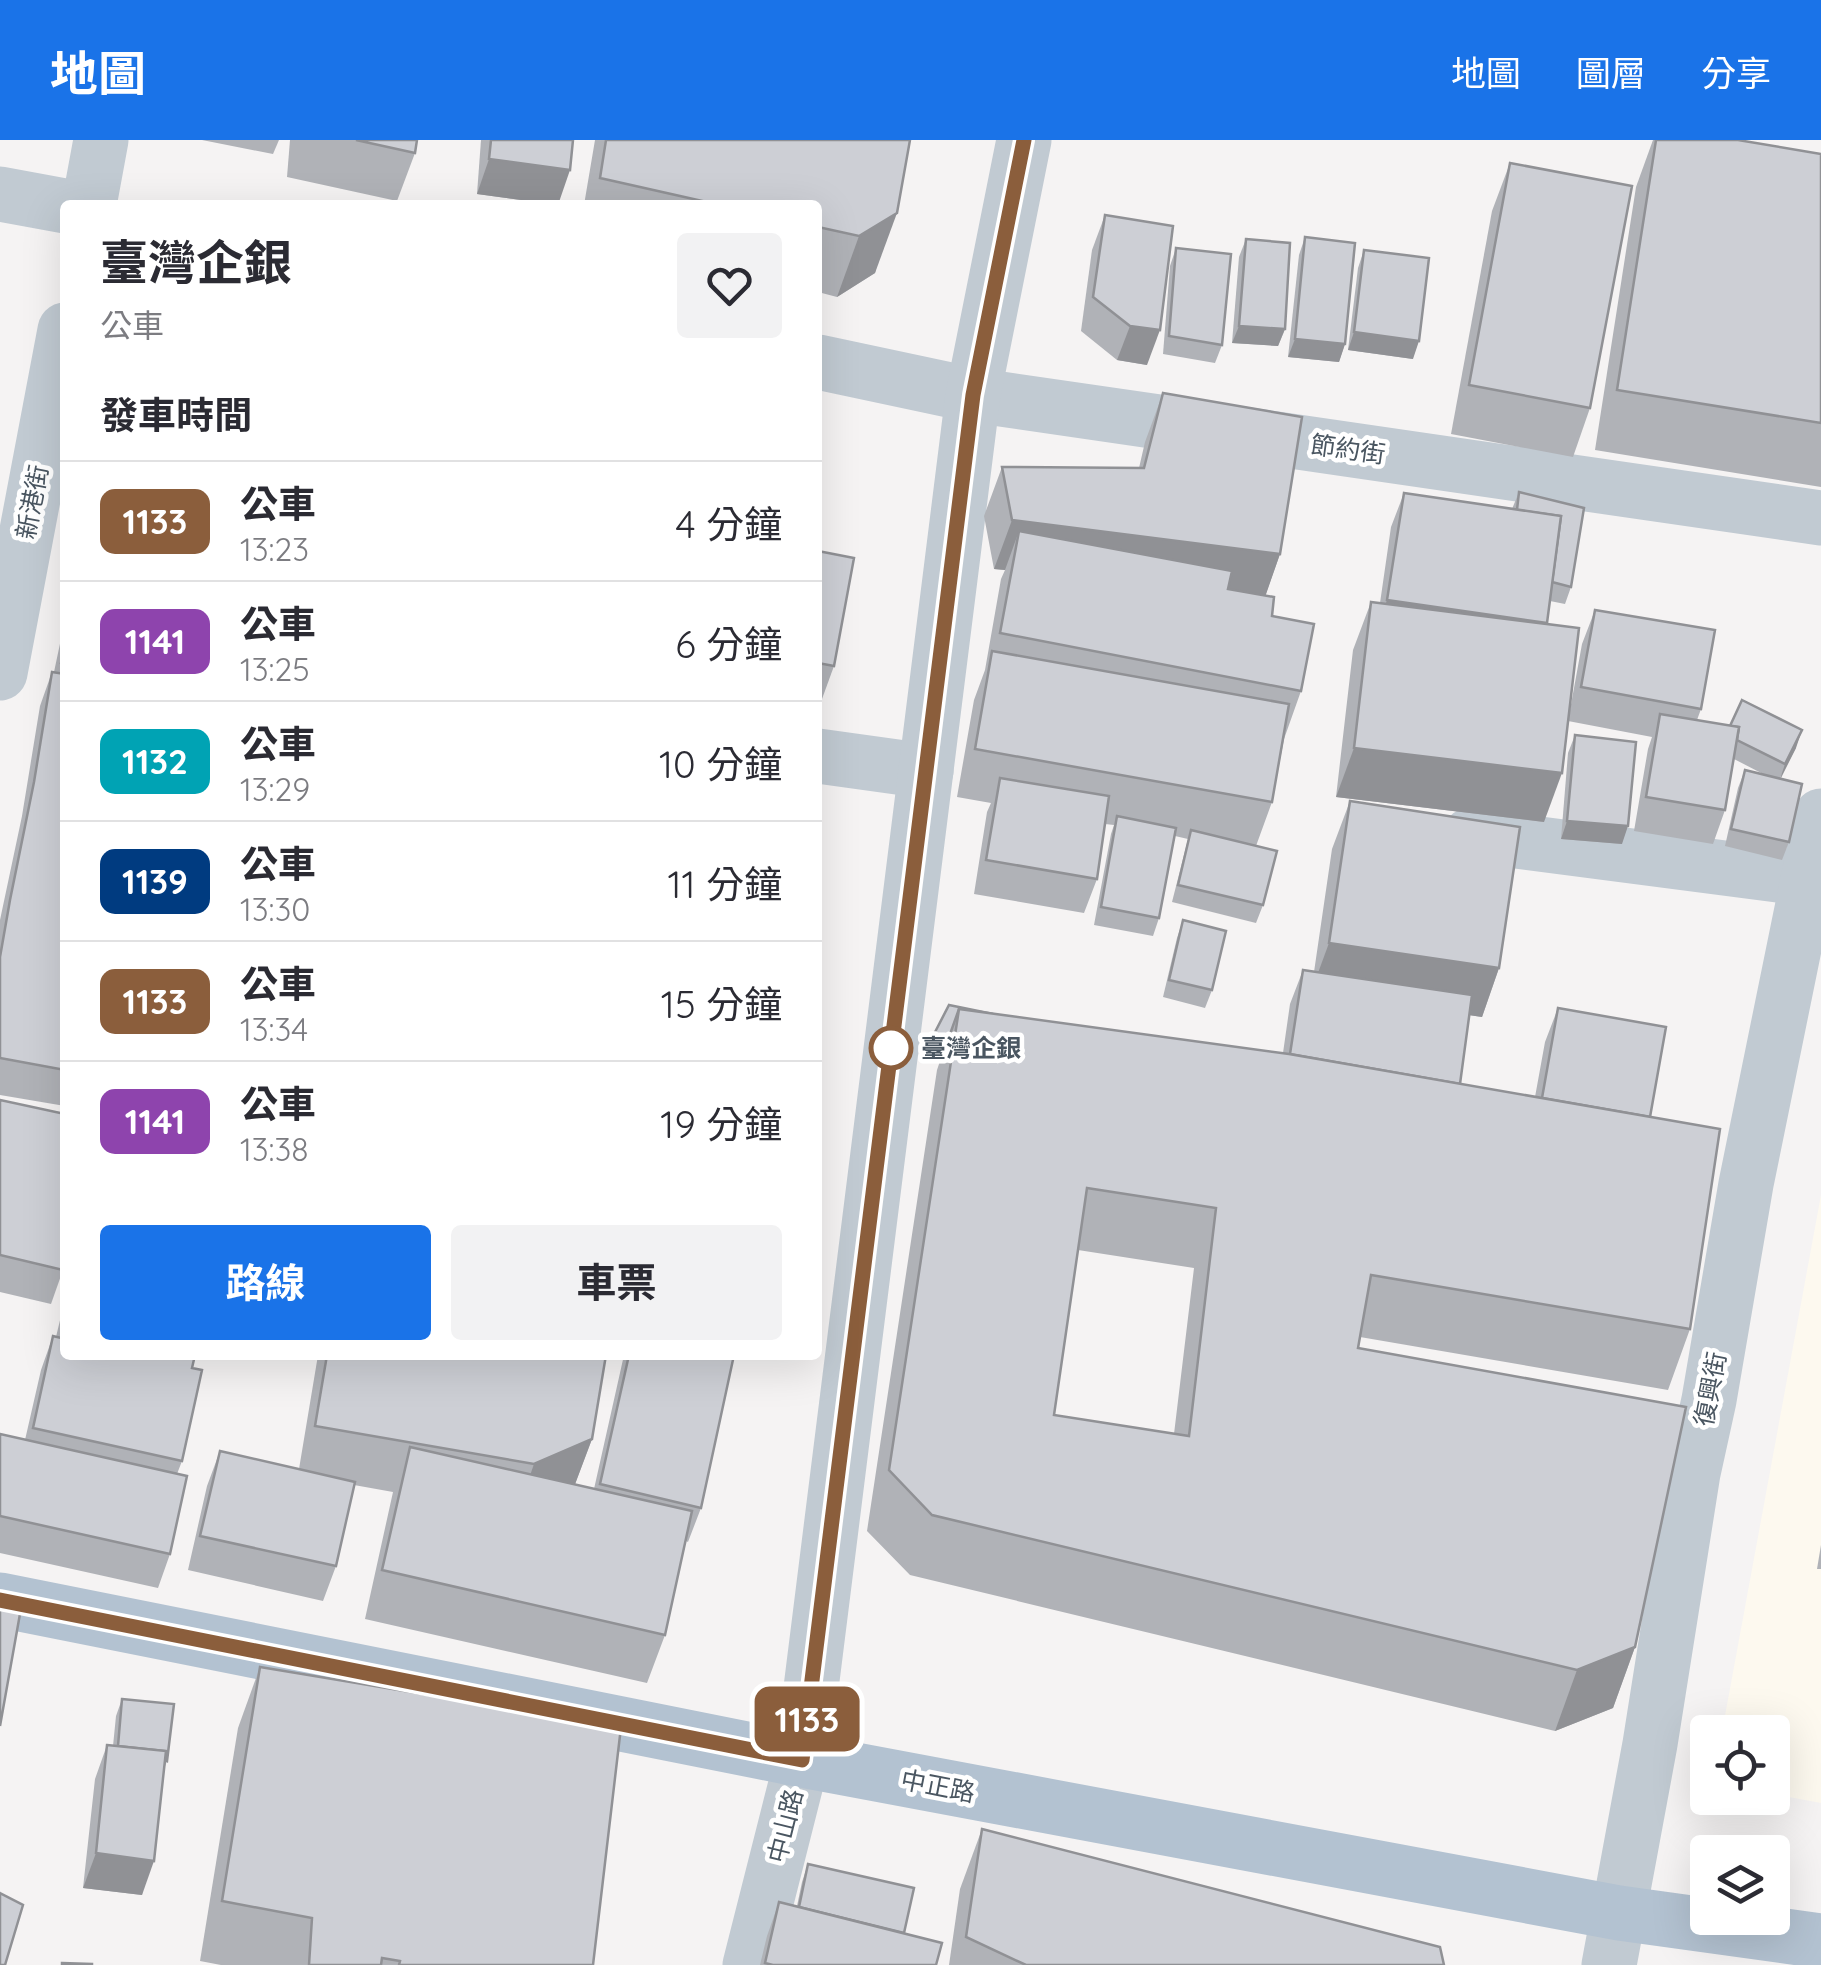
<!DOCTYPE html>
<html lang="zh-TW">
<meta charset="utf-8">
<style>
:root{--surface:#fff;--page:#f2f2f3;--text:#2b2b33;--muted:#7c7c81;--line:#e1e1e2;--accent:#1a73e8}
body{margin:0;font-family:Quicksand,"Noto Sans TC",sans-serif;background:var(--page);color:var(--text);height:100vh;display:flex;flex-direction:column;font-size:38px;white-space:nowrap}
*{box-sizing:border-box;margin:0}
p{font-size:32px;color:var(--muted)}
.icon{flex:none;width:55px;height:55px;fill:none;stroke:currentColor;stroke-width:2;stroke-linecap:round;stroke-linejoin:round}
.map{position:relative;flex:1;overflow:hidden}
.drawer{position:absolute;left:60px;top:60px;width:762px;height:1160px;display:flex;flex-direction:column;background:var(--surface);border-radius:10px;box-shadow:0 10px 40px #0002}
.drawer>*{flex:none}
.badge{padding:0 20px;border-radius:15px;font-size:35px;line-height:65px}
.fabs{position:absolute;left:1690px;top:1575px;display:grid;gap:20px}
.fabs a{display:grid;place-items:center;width:100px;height:100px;border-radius:10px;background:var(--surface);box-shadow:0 10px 40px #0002;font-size:50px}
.map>.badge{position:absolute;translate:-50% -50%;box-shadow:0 0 0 5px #fff}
h2{padding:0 40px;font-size:38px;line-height:90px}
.round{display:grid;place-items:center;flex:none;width:105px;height:105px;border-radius:10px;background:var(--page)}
.overview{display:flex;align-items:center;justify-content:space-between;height:170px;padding:0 40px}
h1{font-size:48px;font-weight:700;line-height:75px}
.action{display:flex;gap:20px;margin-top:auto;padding:20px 40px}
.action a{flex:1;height:115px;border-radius:10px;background:var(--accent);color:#fff;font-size:40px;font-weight:700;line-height:115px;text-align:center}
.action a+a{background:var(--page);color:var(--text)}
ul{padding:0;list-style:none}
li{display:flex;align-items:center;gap:30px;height:120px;padding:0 40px;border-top:2px solid var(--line)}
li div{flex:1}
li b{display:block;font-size:38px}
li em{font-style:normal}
li .badge{min-width:110px;font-weight:700;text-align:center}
header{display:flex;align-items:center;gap:60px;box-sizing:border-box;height:140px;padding:0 50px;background:var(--accent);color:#fff}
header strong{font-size:48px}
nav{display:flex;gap:55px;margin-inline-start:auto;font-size:35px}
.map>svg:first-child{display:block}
</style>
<header>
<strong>地圖</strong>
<nav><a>地圖</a><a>圖層</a><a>分享</a></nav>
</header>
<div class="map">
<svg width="1821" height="1825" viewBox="0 0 1821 1825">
<rect width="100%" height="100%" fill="#f5f3f3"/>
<path fill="#fdf9ef" d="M 1821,1055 L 1821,1663 L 1773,1654 L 1772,1592 L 1722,1592 Z"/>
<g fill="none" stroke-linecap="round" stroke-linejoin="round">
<g stroke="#c1cad2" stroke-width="55">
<path d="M 0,54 L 65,66"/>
<path d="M 89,65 L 101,0"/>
<path d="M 818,222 L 973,255 L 1821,378"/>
<path d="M 0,533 L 65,190"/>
<path d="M 818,616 L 926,631"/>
<path d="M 1470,695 L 1808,739"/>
<path d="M 750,1825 L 802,1620 L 973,255 L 1024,0"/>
<path d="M 1609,1825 L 1650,1604 L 1693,1333 L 1709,1260 L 1746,1044 L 1821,676"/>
</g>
<path stroke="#b3c2d1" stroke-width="55" d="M 0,1460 L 802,1620 L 1619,1773 L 1821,1801"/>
</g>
<g fill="#b0b2b7" fill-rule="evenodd">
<path d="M 202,0 L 279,0 L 273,14 Z"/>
<path d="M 290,0 L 417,0 L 415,13 L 397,61 L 287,37 Z"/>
<path d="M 481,0 L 573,0 L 558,65 L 477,54 Z"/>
<path d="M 595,0 L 910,0 L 875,133 L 837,157 L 818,152 L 818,65 L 584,65 Z"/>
<path d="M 1653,0 L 1738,0 L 1821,14 L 1821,347 L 1595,310 L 1636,47 Z"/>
<path d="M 1510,23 L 1590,268 L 1573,317 L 1451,294 L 1492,71 Z"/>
<path d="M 1105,75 L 1147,225 L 1117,220 L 1081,191 L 1092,110 Z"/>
<path d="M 1305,97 L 1345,204 L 1339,222 L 1288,217 L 1299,115 Z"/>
<path d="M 1246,99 L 1285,189 L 1278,206 L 1232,203 L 1239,117 Z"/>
<path d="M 1176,108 L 1222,205 L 1215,223 L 1163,214 L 1170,126 Z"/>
<path d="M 1364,110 L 1413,219 L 1348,210 L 1358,128 Z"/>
<path d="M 1163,253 L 1280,414 L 1265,456 L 1301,551 L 1284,599 L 1272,662 L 1256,706 L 1263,765 L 1256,783 L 1172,762 L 1188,699 L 1175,696 L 1159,778 L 1153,796 L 1094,785 L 1111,694 L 1114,685 L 1105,684 L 1097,739 L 1084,773 L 974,754 L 987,672 L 991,663 L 957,657 L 974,560 L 985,530 L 1001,439 L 1005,430 L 994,429 L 984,376 L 1002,327 L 1139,328 L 1145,302 Z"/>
<path d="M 1519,352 L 1571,447 L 1565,464 L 1550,461 L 1547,483 L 1544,682 L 1336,657 L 1353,510 L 1371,462 L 1380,463 L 1391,387 L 1404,353 L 1512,369 Z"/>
<path d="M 818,411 L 834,526 L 818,570 Z"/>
<path d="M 1595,470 L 1701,569 L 1697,580 L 1796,608 L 1780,638 L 1789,702 L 1782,720 L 1725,706 L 1738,648 L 1745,630 L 1765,635 L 1734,619 L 1725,670 L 1713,704 L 1634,691 L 1648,609 L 1652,597 L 1568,581 L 1582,504 Z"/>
<path d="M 65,480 L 65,966 L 0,955 L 0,780 L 22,676 L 40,566 L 52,532 L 54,532 Z"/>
<path d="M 1575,595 L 1622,704 L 1561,699 L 1568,613 Z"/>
<path d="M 1350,661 L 1499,828 L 1482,877 L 1469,875 L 1460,944 L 1535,957 L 1545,902 L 1558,868 L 1650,977 L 1690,1189 L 1668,1250 L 1360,1197 L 1358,1208 L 1635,1507 L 1613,1568 L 1555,1591 L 910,1435 L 867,1391 L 937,930 L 942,915 L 927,912 L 934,894 L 949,865 L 993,874 L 1283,913 L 1290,864 L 1303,830 L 1314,832 L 1332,709 ZM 1078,1110 L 1194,1128 L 1174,1294 L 1054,1275 Z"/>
<path d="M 1183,780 L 1212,850 L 1205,868 L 1163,857 L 1177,798 Z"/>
<path d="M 0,960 L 63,1130 L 51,1164 L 0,1152 Z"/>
<path d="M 65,1159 L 65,1215 L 192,1228 L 182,1321 L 177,1334 L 170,1414 L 158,1448 L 0,1413 L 0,1294 L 25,1300 L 41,1230 L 53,1196 L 56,1197 Z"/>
<path d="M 318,1215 L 606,1215 L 592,1299 L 575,1344 L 594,1349 L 624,1215 L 734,1215 L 701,1368 L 688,1402 L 686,1401 L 665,1495 L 647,1543 L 365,1479 L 393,1352 L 354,1345 L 336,1426 L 323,1461 L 188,1430 L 207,1346 L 220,1311 L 299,1329 Z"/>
<path d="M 1821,1405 L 1821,1429 L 1817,1429 Z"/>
<path d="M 260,1527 L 593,1825 L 221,1825 L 200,1821 L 238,1588 Z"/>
<path d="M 122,1559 L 167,1621 L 164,1629 L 142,1755 L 83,1748 L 95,1639 L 107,1605 L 113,1606 L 116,1576 Z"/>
<path d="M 982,1689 L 1444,1825 L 949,1825 L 960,1749 Z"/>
<path d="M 808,1724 L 904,1793 L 936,1825 L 760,1825 L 767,1796 L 779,1762 L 797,1766 L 802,1742 Z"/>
</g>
<g fill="#909195">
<path d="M 489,19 L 570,30 L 558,65 L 477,54 Z"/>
<path d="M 897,73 L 875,133 L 837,157 L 859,96 Z"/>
<path d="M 1130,186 L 1160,190 L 1147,225 L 1117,220 Z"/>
<path d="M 1239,186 L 1285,189 L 1278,206 L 1232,203 Z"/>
<path d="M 1354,192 L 1419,201 L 1413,219 L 1348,210 Z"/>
<path d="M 1295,199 L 1345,204 L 1339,222 L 1288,217 Z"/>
<path d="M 1012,380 L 1280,414 L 1263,463 L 1019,391 L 1005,430 L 994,429 Z"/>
<path d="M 1387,460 L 1547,483 L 1375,494 Z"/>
<path d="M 1802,590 L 1796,608 L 1779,642 L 1785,624 Z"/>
<path d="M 1354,608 L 1562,633 L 1544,682 L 1336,657 Z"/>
<path d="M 1567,681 L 1628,686 L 1622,704 L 1561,699 Z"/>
<path d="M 1329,803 L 1499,828 L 1482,877 L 1311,852 Z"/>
<path d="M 592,1299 L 574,1347 L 517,1373 L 534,1324 Z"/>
<path d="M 1635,1507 L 1613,1568 L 1555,1591 L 1577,1530 Z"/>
<path d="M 96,1713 L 154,1721 L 142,1755 L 83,1748 Z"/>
</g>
<g fill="#cdcfd5" stroke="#909195" stroke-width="2.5" fill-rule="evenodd">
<path d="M 356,0 L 417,0 L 415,13 Z"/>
<path d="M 491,0 L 573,0 L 570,30 L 489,19 Z"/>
<path d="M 606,0 L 910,0 L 897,73 L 859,96 L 818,87 L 818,65 L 720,65 L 600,38 Z"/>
<path d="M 1656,0 L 1738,0 L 1821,14 L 1821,283 L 1617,250 Z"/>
<path d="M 1510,23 L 1632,46 L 1590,268 L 1469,245 Z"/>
<path d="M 1105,75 L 1173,86 L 1160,190 L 1130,186 L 1093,157 Z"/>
<path d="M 1305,97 L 1355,103 L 1345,204 L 1295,199 Z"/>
<path d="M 1246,99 L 1290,103 L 1285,189 L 1239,186 Z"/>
<path d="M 1176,108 L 1231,114 L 1222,205 L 1169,196 Z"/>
<path d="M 1364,110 L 1429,118 L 1419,201 L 1354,192 Z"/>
<path d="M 1163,253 L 1302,277 L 1280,414 L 1012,380 L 1002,327 L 1144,328 Z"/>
<path d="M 1519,352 L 1584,368 L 1571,447 L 1552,442 L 1561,376 L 1517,370 Z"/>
<path d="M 1404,353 L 1561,376 L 1547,483 L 1387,460 Z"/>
<path d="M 1019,391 L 1232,431 L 1228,449 L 1274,457 L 1272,476 L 1314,484 L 1301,551 L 1000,493 Z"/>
<path d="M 818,411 L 854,418 L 834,526 L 818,523 Z"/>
<path d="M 1371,462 L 1579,488 L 1562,633 L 1354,608 Z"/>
<path d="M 1595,470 L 1715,490 L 1701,569 L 1581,547 Z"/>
<path d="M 65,506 L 65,524 L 61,523 Z"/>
<path d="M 992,511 L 1289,564 L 1272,662 L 975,609 Z"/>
<path d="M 52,532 L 65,534 L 65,930 L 0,918 L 0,817 L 10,760 L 34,642 Z"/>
<path d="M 1742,560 L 1802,590 L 1785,624 L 1737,600 L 1739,587 L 1730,586 Z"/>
<path d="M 1660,574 L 1739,587 L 1725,670 L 1646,657 Z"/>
<path d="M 1575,595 L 1636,602 L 1628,686 L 1567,681 Z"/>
<path d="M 1745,630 L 1802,644 L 1789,702 L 1731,689 Z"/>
<path d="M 1000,638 L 1109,656 L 1097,739 L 986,720 Z"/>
<path d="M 1350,661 L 1520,687 L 1499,828 L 1329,803 Z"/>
<path d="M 1117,676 L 1176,688 L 1159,778 L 1101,767 Z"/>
<path d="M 1191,690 L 1277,711 L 1263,765 L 1178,745 Z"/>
<path d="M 1183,780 L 1226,791 L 1212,850 L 1169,840 Z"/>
<path d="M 1303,830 L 1472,855 L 1460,944 L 1290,914 Z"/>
<path d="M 949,865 L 993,874 L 959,869 L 949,897 L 934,894 Z"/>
<path d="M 1558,868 L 1666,887 L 1650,977 L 1542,958 Z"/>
<path d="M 959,869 L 1289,914 L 1720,989 L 1690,1189 L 1371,1135 L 1358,1208 L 1686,1267 L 1635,1507 L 1577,1530 L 932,1375 L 889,1330 ZM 1087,1048 L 1216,1068 L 1189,1296 L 1054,1275 Z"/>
<path d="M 0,960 L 65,974 L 65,1122 L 63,1130 L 0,1115 Z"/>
<path d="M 65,1180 L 65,1215 L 195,1215 L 192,1228 L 202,1230 L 182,1321 L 33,1288 L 53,1196 L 61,1198 Z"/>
<path d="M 327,1215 L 606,1215 L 592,1299 L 534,1324 L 315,1286 Z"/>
<path d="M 629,1215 L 734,1215 L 701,1368 L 600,1344 Z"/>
<path d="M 0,1294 L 187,1336 L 170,1414 L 0,1376 Z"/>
<path d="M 410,1307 L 692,1371 L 665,1495 L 382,1430 Z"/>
<path d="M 220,1311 L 355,1342 L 336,1426 L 200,1396 Z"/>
<path d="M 0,1454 L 23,1457 L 0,1586 Z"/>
<path d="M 260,1527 L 621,1587 L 593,1825 L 399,1825 L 400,1821 L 382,1818 L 381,1825 L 309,1825 L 312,1778 L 222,1761 Z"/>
<path d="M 122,1559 L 174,1564 L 167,1621 L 165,1620 L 166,1611 L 118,1606 Z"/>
<path d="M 107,1605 L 166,1611 L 154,1721 L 96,1713 Z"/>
<path d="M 982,1689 L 1440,1807 L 1444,1825 L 1026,1825 L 966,1797 Z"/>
<path d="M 808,1724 L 914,1748 L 904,1793 L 799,1767 Z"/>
<path d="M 0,1753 L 23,1765 L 5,1825 L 0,1825 Z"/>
<path d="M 779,1762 L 942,1803 L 936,1825 L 773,1825 L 765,1823 Z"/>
<path d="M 62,1823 L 92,1824 L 92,1825 L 62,1825 Z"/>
</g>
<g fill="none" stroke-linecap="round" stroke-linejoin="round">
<defs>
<path id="line" d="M 0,1460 L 802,1620 L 973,255 L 1024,0"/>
</defs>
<use href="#line" stroke="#fff" stroke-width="22"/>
<use href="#line" stroke="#8b5e3c" stroke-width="15"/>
</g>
<circle fill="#fff" stroke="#8b5e3c" stroke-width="5" cx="891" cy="908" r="20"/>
<g text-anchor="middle" stroke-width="9" stroke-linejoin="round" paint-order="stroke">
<g font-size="25" fill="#4a5661" stroke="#fff">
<text transform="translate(1348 309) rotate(8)" y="9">節約街</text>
<text transform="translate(32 362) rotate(-79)" y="9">新港街</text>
<text transform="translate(1710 1249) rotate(-79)" y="9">復興街</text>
<text transform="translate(938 1646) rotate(11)" y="9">中正路</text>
<text transform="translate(785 1686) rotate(-76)" y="9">中山路</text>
</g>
<g font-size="25" font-weight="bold" fill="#4a5661" stroke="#fff" text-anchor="start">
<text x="921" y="917">臺灣企銀</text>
</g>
</g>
</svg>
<div class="fabs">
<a><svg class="icon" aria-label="locate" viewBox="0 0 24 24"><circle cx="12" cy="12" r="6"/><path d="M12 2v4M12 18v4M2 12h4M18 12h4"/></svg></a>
<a><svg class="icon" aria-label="layers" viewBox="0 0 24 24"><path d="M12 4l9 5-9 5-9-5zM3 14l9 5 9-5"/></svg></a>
</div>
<b class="badge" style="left:807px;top:1579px;background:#8b5e3c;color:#fff">1133</b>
<section class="drawer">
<div class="overview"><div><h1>臺灣企銀</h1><p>公車</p></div><a class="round"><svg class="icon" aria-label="heart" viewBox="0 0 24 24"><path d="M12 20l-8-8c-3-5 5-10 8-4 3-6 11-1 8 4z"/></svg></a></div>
<h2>發車時間</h2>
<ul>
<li><span class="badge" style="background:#8b5e3c;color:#fff">1133</span><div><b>公車</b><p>13:23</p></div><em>4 分鐘</em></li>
<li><span class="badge" style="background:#8e44ad;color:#fff">1141</span><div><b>公車</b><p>13:25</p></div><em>6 分鐘</em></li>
<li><span class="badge" style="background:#00a3b4;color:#fff">1132</span><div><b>公車</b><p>13:29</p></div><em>10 分鐘</em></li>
<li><span class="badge" style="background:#003b80;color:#fff">1139</span><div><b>公車</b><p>13:30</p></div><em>11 分鐘</em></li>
<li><span class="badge" style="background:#8b5e3c;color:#fff">1133</span><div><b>公車</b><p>13:34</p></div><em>15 分鐘</em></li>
<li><span class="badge" style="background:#8e44ad;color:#fff">1141</span><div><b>公車</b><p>13:38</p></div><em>19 分鐘</em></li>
</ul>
<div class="action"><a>路線</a><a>車票</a></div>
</section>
</div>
